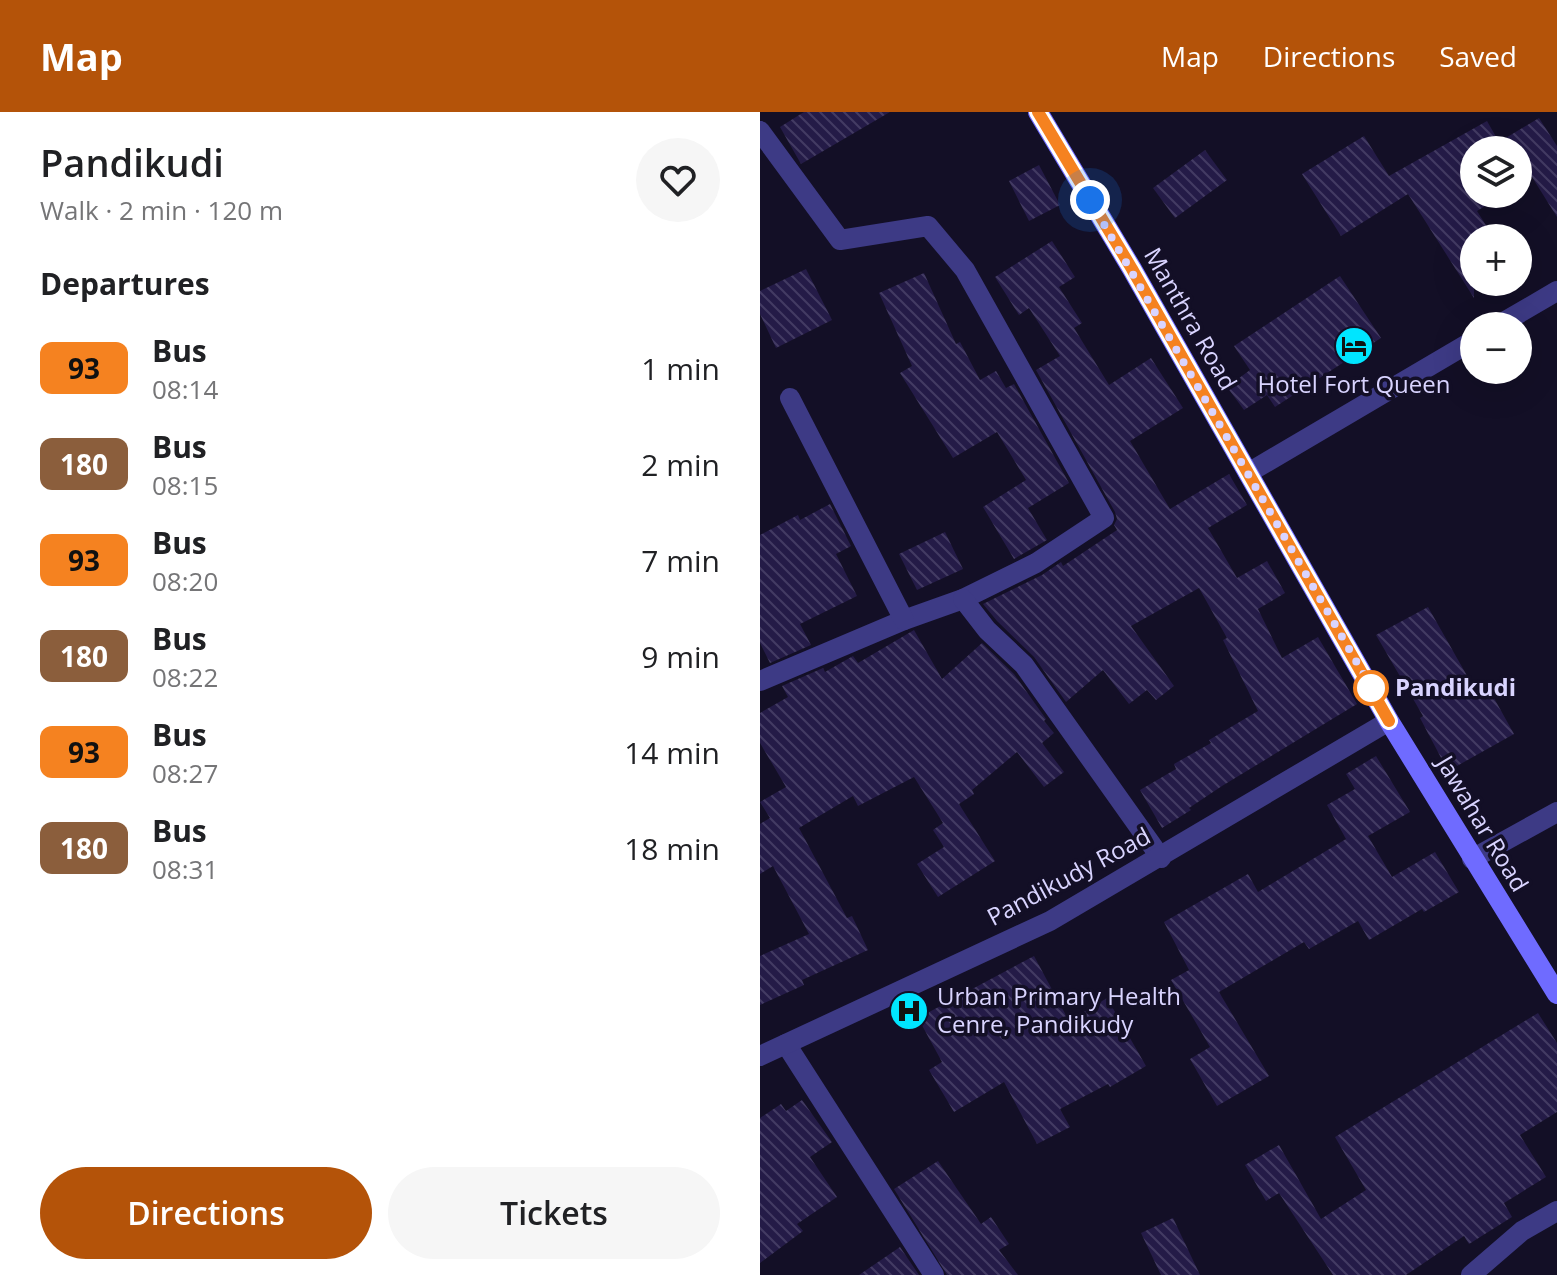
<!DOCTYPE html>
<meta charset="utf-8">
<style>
:root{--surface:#fff;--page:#f6f6f6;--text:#202124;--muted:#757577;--accent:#b45309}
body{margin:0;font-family:"Open Sans",sans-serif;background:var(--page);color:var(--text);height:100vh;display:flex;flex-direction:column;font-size:30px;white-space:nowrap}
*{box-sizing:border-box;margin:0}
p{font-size:26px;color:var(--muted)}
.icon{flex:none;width:44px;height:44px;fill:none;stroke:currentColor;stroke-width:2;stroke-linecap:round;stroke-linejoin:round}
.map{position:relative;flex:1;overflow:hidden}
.panel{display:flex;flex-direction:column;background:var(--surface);width:760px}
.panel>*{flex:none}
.badge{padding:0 16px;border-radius:12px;font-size:28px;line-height:52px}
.fabs{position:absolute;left:700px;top:24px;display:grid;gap:16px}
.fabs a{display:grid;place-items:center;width:72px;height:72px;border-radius:50%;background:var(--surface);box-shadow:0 8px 32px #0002;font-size:40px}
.you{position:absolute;width:40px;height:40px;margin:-20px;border:6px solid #fff;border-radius:50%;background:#1a73e8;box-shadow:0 0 0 12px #1a73e833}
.map>.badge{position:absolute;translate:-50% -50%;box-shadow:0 0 0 4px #fff}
h2{padding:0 40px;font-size:30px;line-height:72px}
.round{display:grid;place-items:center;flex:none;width:84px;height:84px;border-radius:42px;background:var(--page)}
.summary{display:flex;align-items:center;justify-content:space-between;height:136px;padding:0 40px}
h1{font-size:38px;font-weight:600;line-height:60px}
.cta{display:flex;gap:16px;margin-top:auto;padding:16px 40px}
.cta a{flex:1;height:92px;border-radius:48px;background:var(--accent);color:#fff;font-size:32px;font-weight:600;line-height:92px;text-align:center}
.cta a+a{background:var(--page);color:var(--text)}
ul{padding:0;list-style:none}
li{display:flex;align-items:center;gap:24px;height:96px;padding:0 40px}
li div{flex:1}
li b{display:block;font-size:30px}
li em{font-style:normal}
li .badge{min-width:88px;font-weight:700;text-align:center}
header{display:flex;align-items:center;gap:48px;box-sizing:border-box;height:112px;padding:0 40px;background:var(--accent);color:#fff}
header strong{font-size:38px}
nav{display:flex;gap:44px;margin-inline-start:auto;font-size:28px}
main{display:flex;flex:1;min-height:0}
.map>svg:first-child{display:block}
</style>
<header>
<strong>Map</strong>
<nav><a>Map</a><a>Directions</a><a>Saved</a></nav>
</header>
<main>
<section class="panel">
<div class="summary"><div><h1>Pandikudi</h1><p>Walk · 2 min · 120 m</p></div><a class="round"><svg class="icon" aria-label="heart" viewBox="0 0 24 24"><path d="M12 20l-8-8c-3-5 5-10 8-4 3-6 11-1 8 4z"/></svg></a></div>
<h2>Departures</h2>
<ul>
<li><span class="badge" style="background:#f58220;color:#111">93</span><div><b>Bus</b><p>08:14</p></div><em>1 min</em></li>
<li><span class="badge" style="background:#8b5e3c;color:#fff">180</span><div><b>Bus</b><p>08:15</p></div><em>2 min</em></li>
<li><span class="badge" style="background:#f58220;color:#111">93</span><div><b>Bus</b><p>08:20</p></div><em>7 min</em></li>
<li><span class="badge" style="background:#8b5e3c;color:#fff">180</span><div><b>Bus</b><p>08:22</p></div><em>9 min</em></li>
<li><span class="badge" style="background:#f58220;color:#111">93</span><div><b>Bus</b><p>08:27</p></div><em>14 min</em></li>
<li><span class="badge" style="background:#8b5e3c;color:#fff">180</span><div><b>Bus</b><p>08:31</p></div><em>18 min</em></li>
</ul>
<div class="cta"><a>Directions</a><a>Tickets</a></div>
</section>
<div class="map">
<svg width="797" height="1163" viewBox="0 0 797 1163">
<defs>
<pattern id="building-back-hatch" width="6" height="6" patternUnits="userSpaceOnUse" patternTransform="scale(2)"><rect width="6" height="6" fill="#241b47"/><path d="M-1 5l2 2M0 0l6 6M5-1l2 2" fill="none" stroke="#433b63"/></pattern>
</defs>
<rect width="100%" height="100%" fill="#130f26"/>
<g fill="url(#building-back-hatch)">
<path d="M 44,0 L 130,0 L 41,52 L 20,15 Z"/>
<path d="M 779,6 L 797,34 L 797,105 L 772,65 L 758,74 L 758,38 L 714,38 L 714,82 L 745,82 L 717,99 L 734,126 L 714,126 L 714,186 L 648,82 L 581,124 L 542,62 L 604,24 L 629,64 L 727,9 L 739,30 Z"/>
<path d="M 445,38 L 467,68 L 415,106 L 393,76 Z"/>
<path d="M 279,53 L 300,93 L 269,109 L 249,69 Z"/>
<path d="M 292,129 L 315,165 L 299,175 L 322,211 L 314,216 L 349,273 L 391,246 L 423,296 L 370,329 L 410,397 L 469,362 L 487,393 L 448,416 L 477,466 L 507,449 L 525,481 L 498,497 L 522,546 L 558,525 L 597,592 L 462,674 L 429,696 L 431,698 L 402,716 L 380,678 L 416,657 L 414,652 L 451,631 L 449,628 L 498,599 L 463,528 L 467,526 L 439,476 L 371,514 L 414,574 L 396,588 L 387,578 L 369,592 L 343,558 L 306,590 L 274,545 L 237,509 L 223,492 L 282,463 L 301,450 L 303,454 L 357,418 L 354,413 L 357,407 L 355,400 L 276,258 L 300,244 L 269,196 L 259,203 L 235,165 Z"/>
<path d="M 46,157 L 72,208 L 16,236 L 0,202 L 0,179 Z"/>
<path d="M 164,161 L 196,232 L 200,230 L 220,268 L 236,259 L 246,276 L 254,272 L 309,371 L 268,396 L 287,428 L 254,447 L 223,395 L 266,368 L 237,320 L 193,346 L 140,261 L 152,254 L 119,181 Z"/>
<path d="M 580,164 L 621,226 L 515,295 L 507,283 L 484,298 L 467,275 L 490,258 L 474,234 Z"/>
<path d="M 70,392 L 91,434 L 76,442 L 97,484 L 40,512 L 51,533 L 10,551 L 0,531 L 0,423 L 38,403 L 40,408 Z"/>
<path d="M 185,420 L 203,457 L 157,478 L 139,442 Z"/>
<path d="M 668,495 L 714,576 L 725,570 L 754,622 L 688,659 L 660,606 L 663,604 L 616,523 Z"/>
<path d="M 154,518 L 182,567 L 222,531 L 254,562 L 286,607 L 284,609 L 294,621 L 282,631 L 304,660 L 284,675 L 257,640 L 212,678 L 214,682 L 199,692 L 235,749 L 178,785 L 157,752 L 184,735 L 173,718 L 183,711 L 154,665 L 98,694 L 93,684 L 39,716 L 87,806 L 92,804 L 108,838 L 42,868 L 44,873 L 0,893 L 0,844 L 49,822 L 13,754 L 0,762 L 0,712 L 10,706 L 0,690 L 26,675 L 0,631 L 0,601 L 28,585 L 22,574 L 63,556 L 65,560 L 93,544 L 98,551 Z"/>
<path d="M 616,644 L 650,700 L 608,724 L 632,765 L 675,740 L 699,780 L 664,800 L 662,797 L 609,828 L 598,809 L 549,837 L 544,830 L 459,880 L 509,964 L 457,994 L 430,947 L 450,935 L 411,868 L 429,858 L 404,810 L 488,762 L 498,780 L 586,727 L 567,693 L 595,677 L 586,662 Z"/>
<path d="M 274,844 L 309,909 L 347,886 L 386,954 L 350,975 L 348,972 L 300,997 L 310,1015 L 277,1032 L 244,970 L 194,1000 L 169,958 L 182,950 L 158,906 Z"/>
<path d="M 778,901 L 797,931 L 797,1000 L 760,1023 L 786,1065 L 744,1091 L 752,1105 L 709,1132 L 704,1124 L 646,1163 L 573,1163 L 519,1081 L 506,1089 L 485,1053 L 519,1033 L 561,1107 L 606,1078 L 575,1025 Z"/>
<path d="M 42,988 L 72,1030 L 50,1045 L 77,1085 L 37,1112 L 43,1119 L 0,1151 L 0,1006 L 21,992 L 26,999 Z"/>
<path d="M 178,1049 L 221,1112 L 231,1105 L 249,1132 L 239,1138 L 258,1163 L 187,1163 L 134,1077 Z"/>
<path d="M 413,1106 L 440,1163 L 401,1163 L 381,1121 Z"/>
<path d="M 140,1135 L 159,1163 L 99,1163 Z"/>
</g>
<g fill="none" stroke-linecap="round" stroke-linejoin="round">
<g stroke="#3d3a85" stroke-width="20">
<path d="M 0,19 L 80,128 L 168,114 L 205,158 L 344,406 L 276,451 L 203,487 L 144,508 L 0,569"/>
<path d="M 737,214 L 797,179"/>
<path d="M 30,286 L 144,508"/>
<path d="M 488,361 L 714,228"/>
<path d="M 203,487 L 227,518 L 264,553 L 401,746"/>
<path d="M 26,932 L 174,1163"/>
<path d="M 711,1163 L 762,1119 L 797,1099"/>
</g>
<g stroke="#3d3a85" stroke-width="20">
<path d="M 712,747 L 797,700"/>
<path d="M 0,944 L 290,809 L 629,609"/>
</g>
<path stroke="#6f6bff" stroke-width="20" d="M 278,0 L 372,157 L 629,609 L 797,882"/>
</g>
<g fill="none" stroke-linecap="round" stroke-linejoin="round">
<defs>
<path id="line" d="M 278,0 L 372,157 L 629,609"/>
</defs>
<use href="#line" stroke="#fff" stroke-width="18"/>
<use href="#line" stroke="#f58220" stroke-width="12"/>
<path stroke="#d9d4ff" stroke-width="8" stroke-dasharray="0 14.4" d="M 330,88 L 615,582 L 611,576"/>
</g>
<defs>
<symbol id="hotel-disc" viewBox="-11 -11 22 22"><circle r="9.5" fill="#00e5ff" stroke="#130f26"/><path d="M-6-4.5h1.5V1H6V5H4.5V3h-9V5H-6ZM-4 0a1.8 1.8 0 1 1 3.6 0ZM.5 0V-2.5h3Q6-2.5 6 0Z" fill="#111"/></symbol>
<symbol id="hospital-disc" viewBox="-11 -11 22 22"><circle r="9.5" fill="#00e5ff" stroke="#130f26"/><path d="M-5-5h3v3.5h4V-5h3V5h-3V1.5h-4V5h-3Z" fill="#111"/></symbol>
</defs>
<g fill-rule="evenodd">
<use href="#hotel-disc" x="572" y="212" width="44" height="44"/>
<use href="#hospital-disc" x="127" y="877" width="44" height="44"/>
</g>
<circle fill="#fff" stroke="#f58220" stroke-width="4" cx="611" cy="576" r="16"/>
<g text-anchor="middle" stroke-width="7" stroke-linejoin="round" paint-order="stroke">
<g font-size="24" fill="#d9d4ff" stroke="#130f26">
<text transform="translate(430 207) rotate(60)" y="8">Manthra Road</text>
<text transform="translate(722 712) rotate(59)" y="8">Jawahar Road</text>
<text transform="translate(309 765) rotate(-28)" y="8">Pandikudy Road</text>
</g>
<g font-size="24" fill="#d9d4ff" stroke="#130f26">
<text x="594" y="281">Hotel Fort Queen</text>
<text x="177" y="893" text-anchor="start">Urban Primary Health<tspan x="177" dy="28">Cenre, Pandikudy</tspan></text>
</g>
<g font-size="24" font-weight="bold" fill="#d9d4ff" stroke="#130f26" text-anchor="start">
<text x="635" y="584">Pandikudi</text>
</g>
</g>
</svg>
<div class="fabs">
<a><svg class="icon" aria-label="layers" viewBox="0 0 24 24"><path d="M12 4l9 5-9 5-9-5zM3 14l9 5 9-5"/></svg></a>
<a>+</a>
<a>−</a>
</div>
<div class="you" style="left:330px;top:88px"></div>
</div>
</main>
